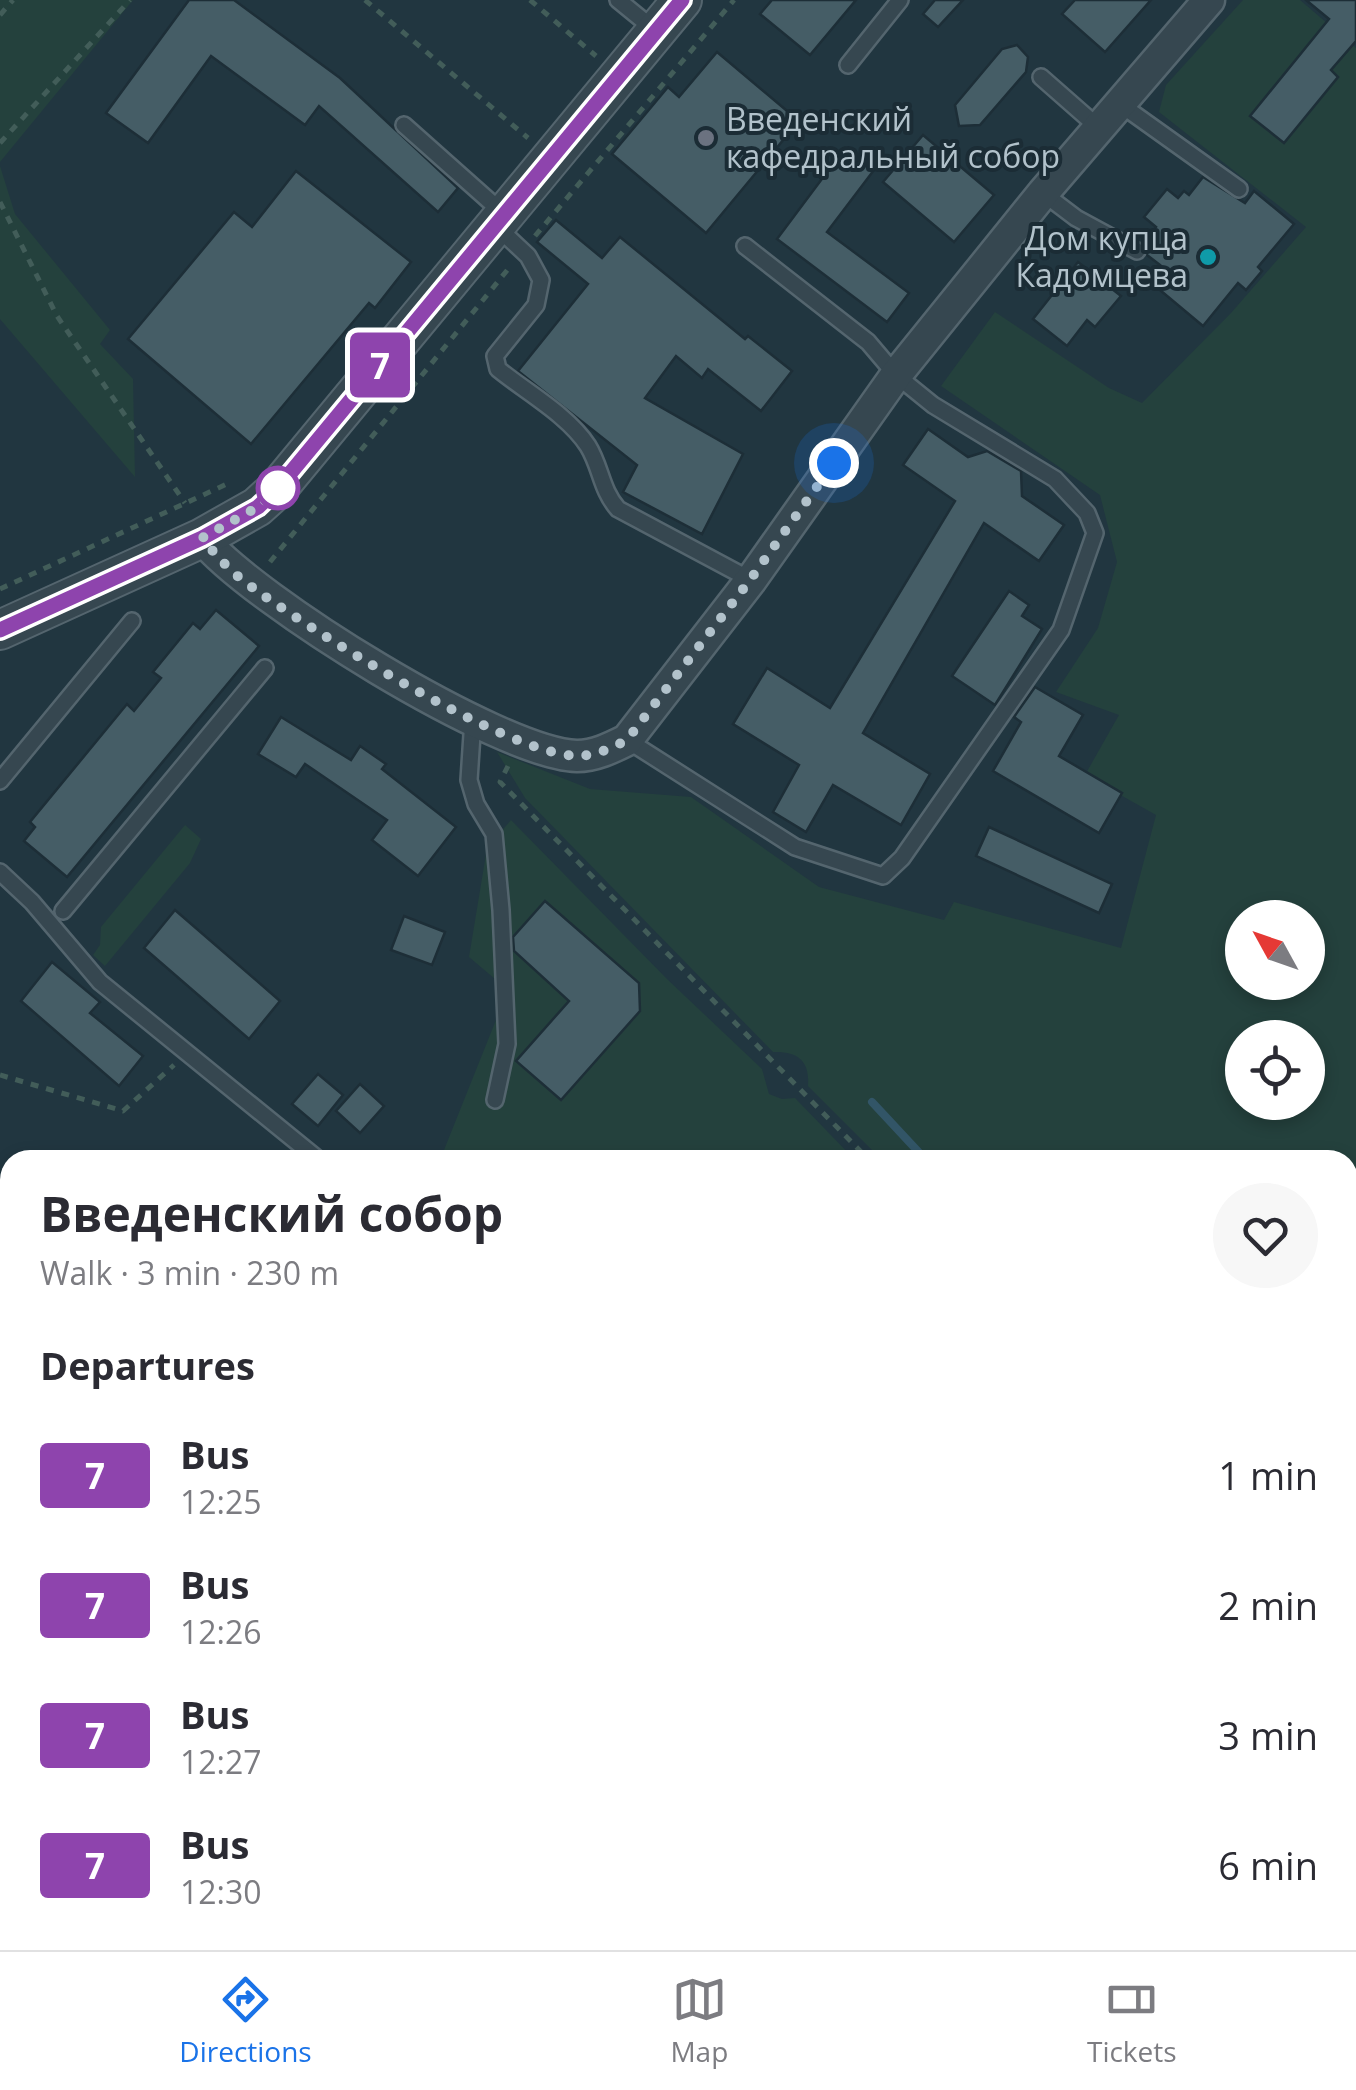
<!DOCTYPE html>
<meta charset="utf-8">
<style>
:root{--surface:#fff;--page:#f7f7f7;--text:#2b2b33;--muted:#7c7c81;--line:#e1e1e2;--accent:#1a73e8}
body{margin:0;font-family:"Open Sans",sans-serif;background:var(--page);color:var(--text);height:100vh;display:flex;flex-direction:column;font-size:38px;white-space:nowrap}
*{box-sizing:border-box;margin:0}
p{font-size:32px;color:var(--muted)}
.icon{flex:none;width:55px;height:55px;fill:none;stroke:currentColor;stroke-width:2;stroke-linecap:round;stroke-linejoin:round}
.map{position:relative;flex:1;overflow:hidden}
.drawer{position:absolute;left:0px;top:1150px;width:1358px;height:800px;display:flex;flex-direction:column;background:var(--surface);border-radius:30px 30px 0 0;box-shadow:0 5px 15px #0003}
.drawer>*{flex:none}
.badge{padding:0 20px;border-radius:8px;font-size:35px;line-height:65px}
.needle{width:65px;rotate:310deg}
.controls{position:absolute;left:1225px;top:900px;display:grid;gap:20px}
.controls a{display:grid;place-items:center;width:100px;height:100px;border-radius:50%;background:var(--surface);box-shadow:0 5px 15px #0003;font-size:50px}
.you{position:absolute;width:50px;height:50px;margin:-25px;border:8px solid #fff;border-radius:50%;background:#1a73e8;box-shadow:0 0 0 15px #1a73e833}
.map>.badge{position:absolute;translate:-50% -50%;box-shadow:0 0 0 5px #fff}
h2{padding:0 40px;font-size:38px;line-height:90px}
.round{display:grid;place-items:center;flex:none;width:105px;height:105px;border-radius:52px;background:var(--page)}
.summary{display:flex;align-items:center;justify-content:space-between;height:170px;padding:0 40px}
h1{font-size:48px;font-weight:700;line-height:75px}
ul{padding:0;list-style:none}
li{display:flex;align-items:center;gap:30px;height:130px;padding:0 40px}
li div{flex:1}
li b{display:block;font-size:38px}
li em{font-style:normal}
li .badge{min-width:110px;font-weight:700;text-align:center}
.menu{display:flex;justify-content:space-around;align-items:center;height:140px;border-top:2px solid var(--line);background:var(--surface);font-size:28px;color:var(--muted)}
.menu a{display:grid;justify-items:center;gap:5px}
.menu .selected{color:var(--accent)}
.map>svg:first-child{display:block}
</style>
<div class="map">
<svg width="1356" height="1950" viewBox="0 0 1356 1950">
<rect width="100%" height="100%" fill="#213640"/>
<g fill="#24413d" fill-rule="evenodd">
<path d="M 0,0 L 133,0 L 0,162 Z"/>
<path d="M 1243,0 L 1300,0 L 1356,48 L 1356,1208 L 1348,1224 L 1348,1160 L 882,1160 L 808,1086 C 810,1061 798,1051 773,1052 L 525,798 L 497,752 L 590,789 L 691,797 L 819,887 L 944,920 L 954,902 L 1121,948 L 1156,815 L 1085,775 L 1119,715 L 1056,692 L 1098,628 L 1117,562 L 1100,495 L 941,386 L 995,312 L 1109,388 L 1142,403 L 1231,313 L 1306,227 L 1159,112 L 1166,85 ZM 1242,918 L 1308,918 L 1308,982 L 1242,982 ZM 1242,1038 L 1308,1038 L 1308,1102 L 1242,1102 Z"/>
<path d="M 0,166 L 15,214 L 110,330 L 100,344 L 133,379 L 135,477 L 0,319 Z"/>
<path d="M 511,820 L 667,979 L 762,1069 L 769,1094 L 782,1099 L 795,1098 L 855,1160 L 440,1160 L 508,990 L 469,957 L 487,848 Z"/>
<path d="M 185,825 L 201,839 L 190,863 L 105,966 L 93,955 L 100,945 L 101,927 Z"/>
<path d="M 1348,1884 L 1356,1884 L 1356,1950 L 1251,1950 L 1254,1940 L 1348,1940 Z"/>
</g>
<path fill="#325567" d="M 1356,1308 L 1356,1566 L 1348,1487 L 1348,1318 Z"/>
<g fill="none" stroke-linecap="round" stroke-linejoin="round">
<path stroke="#325567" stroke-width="8" d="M 872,1102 L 926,1160"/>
</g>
<g fill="#455d66" stroke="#1d2e37" stroke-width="2.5">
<path d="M 189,0 L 234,0 L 340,78 L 458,188 L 438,212 L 319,106 L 305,125 L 211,56 L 148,143 L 106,113 Z"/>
<path d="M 772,0 L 856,0 L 810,55 L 760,14 Z"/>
<path d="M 935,0 L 963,0 L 938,27 L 923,14 Z"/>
<path d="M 1075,0 L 1151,0 L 1105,52 L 1062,14 Z"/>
<path d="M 1306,0 L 1356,0 L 1356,41 L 1331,70 L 1338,77 L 1284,143 L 1250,116 L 1329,19 Z"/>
<path d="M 1017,45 L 1028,57 L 1026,72 L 980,125 L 959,126 L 955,105 L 1002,49 Z"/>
<path d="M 717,52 L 799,121 L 706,233 L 612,154 L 668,87 L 679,97 Z"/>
<path d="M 923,135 L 994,195 L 954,242 L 883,182 Z"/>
<path d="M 845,148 L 874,170 L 827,232 L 909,293 L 887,322 L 777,239 Z"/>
<path d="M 296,171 L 411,262 L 375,308 L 369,303 L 251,444 L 128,339 L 234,212 L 252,227 Z"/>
<path d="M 1203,177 L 1245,203 L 1254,191 L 1294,224 L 1258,267 L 1262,271 L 1246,290 L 1238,283 L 1203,326 L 1148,280 L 1160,265 L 1147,255 L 1144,242 L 1156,227 L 1144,217 L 1167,189 L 1178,198 L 1184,191 L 1189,195 Z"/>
<path d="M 556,220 L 602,258 L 620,237 L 745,339 L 748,336 L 792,371 L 761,411 L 708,369 L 702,378 L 676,356 L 645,398 L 743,454 L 702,534 L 623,492 L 637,465 L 518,371 L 588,284 L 537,242 Z"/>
<path d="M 1078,262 L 1121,296 L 1095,327 L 1087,320 L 1067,346 L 1033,319 Z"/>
<path d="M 928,429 L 968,457 L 987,451 L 1021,471 L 1022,496 L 1064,525 L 1039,561 L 984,523 L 863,733 L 930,774 L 901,825 L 833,785 L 806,832 L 773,812 L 799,765 L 733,724 L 767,668 L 830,708 L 955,501 L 903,465 Z"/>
<path d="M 1009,591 L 1029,605 L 1022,616 L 1042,629 L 995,705 L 952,676 Z"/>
<path d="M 216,610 L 259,646 L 67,877 L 24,841 L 35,827 L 30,822 L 127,704 L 134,711 L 161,678 L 153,672 L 193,623 L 200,629 Z"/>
<path d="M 1035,687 L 1083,715 L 1059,756 L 1122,793 L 1099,833 L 993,771 L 1021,722 L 1014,717 Z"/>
<path d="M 281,717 L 351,760 L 360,746 L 386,764 L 382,769 L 456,827 L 418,876 L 372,840 L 387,820 L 305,764 L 296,777 L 258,754 Z"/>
<path d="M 989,827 L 1112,884 L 1099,913 L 976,856 Z"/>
<path d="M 545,901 L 639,983 L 640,1011 L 561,1100 L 516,1061 L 569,1001 L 514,951 L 513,937 Z"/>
<path d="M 175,910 L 280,1001 L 249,1039 L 144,948 Z"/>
<path d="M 404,916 L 445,932 L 432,965 L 391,950 Z"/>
<path d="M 52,962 L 100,1002 L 90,1013 L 143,1056 L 119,1086 L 21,1001 Z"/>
<path d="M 318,1074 L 343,1095 L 318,1126 L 292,1104 Z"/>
<path d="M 360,1084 L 384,1106 L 360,1133 L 336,1111 Z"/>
</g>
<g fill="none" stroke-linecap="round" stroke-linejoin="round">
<defs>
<g id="service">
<path d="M 618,0 L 656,31"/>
<path d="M 848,65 L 900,0"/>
<path d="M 1041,77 L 1099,128"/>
<path d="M 1120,104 L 1239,189"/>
<path d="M 404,125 L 504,214"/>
<path d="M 1043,193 L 1076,218 L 1137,251"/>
<path d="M 496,226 L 528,256 L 541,280 L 536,305 L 495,356 L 498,369 C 526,392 568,415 588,446 C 601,467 601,490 618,509 L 751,580"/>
<path d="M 473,719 L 469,780 L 476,804 L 494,834 L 501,910 L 507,1044 L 495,1100"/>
<path d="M 627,740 L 795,847 L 883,876 L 902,858 L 1061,630 L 1095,533 L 1087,513 L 1055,479 L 933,405 L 896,375 L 868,342 L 745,246"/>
<path d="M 0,781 L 132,621"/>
<path d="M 0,872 L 32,902 L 100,982 L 319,1160"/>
<path d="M 63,911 L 265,668"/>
<path d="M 343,1940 L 350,1950"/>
<path d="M 708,1940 L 712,1950"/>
<path d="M 0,1941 L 10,1934"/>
</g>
<g id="pedestrian">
<path d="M 1348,1256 L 1356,1247"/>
<path d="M 1348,1721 L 1356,1729"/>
<path d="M 1348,1826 L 1356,1824"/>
</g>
<g id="minor">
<path d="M 202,538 C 251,599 500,754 577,756 C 595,756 611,748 627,740 L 751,580 L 896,375 L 1043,193 L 1209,0"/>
<path d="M 0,1567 L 10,1574"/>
</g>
<path id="tertiary" d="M 0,630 L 202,538 L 257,507 L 278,488 L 682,0"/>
</defs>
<use href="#service" stroke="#54656e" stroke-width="20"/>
<use href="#pedestrian" stroke="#54656e" stroke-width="28"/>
<use href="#minor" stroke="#54656e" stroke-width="35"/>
<use href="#tertiary" stroke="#54656e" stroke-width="42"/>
<g stroke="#425d59" stroke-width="5" stroke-dasharray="8 8" stroke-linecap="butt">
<path d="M 365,0 L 528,138"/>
<path d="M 530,0 L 596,56"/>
<path d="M 0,15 L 13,0"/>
<path d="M 0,143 L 130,0"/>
<path d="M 0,202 L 57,316 L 185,503"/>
<path d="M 535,236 L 734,0"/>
<path d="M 270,562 L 509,268"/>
<path d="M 0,589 L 229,483"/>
<path d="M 508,766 L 500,782 L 869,1160"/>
<path d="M 0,1075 L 123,1111 L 174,1065"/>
<path d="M 0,1787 L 10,1778"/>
<path d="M 0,1903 L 10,1896"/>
<path d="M 743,1940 L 746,1950"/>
<path d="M 42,1950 L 56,1940"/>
<path d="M 1236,1950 L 1238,1940"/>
<path d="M 1349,1950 L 1354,1884"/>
</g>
<use href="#service" stroke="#364750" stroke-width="15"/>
<use href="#pedestrian" stroke="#364750" stroke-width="22"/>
<use href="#minor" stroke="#364750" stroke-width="30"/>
<use href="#tertiary" stroke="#364750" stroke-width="38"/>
</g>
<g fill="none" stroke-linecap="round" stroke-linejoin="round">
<defs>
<path id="line" d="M 0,630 L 202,538 L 258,507 L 278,488 L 682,0"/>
</defs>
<use href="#line" stroke="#fff" stroke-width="22"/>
<use href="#line" stroke="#8e44ad" stroke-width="15"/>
<path stroke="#b2c2cb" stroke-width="10" stroke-dasharray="0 18" d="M 278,488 L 258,507 L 202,538 C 215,554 228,569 245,582 C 305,627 506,754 577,756 C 595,756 611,748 627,740 L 750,580 L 834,463"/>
</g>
<circle fill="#6b7280" stroke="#1b2c35" stroke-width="4" cx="706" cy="138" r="10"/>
<circle fill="#0f9aa8" stroke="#1b2c35" stroke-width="4" cx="1208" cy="257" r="10"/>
<circle fill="#fff" stroke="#8e44ad" stroke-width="5" cx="278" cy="488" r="20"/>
<g text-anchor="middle" stroke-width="8" stroke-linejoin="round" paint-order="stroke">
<g font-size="32" fill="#b2c2cb" stroke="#1b2c35" text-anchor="start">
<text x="726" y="131">Введенский<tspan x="726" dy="37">кафедральный собор</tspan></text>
<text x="1188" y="250" text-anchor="end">Дом купца<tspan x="1188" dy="37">Кадомцева</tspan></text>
</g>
</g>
</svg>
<div class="controls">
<a><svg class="needle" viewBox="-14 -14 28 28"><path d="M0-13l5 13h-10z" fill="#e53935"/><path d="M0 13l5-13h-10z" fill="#7c7c81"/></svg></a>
<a><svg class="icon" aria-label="locate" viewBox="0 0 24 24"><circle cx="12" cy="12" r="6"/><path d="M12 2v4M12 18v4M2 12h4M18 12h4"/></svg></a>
</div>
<div class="you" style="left:834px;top:463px"></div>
<b class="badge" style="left:380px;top:365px;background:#8e44ad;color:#fff">7</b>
<section class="drawer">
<div class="summary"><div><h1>Введенский собор</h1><p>Walk · 3 min · 230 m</p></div><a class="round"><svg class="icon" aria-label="heart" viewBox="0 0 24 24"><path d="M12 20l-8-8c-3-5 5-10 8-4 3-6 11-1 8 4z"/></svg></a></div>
<h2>Departures</h2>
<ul>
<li><span class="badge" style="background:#8e44ad;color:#fff">7</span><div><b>Bus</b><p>12:25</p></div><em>1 min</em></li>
<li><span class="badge" style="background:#8e44ad;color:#fff">7</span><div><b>Bus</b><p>12:26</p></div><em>2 min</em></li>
<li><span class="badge" style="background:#8e44ad;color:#fff">7</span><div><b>Bus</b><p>12:27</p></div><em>3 min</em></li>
<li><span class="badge" style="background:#8e44ad;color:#fff">7</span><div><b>Bus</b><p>12:30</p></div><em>6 min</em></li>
</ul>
</section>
</div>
<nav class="menu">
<a class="selected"><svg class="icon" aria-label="directions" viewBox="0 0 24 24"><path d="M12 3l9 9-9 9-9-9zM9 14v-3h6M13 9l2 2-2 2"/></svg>Directions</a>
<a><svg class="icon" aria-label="map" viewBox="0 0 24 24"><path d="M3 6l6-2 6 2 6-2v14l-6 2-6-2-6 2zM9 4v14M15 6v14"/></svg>Map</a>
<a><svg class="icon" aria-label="tickets" viewBox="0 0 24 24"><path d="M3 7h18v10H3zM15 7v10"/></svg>Tickets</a>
</nav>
